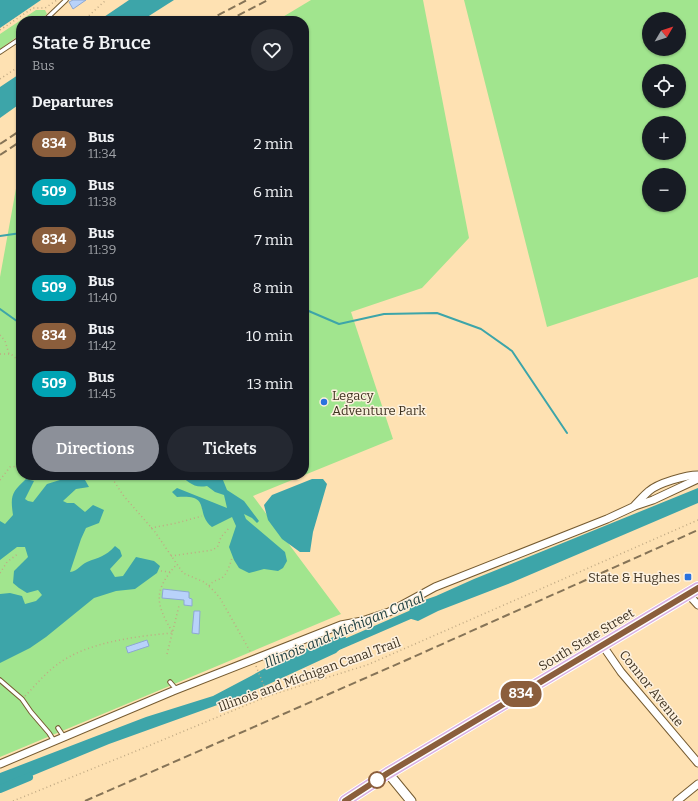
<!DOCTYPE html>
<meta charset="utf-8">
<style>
:root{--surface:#171b24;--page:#242831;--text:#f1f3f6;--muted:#9ea1a6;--accent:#8c9099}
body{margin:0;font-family:Bitter,serif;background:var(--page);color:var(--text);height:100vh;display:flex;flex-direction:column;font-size:15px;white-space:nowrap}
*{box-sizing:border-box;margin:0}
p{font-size:13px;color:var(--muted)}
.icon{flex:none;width:22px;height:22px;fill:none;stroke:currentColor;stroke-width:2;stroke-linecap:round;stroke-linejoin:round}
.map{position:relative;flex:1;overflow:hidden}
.drawer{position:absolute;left:16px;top:16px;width:293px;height:464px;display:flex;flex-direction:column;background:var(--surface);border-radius:16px;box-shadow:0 1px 3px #0004}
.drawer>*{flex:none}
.badge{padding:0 8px;border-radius:13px;font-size:14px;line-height:26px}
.needle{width:26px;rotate:51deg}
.controls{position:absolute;left:642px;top:12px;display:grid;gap:8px}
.controls a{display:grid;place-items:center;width:44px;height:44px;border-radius:50%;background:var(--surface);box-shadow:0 1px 3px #0004;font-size:20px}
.map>.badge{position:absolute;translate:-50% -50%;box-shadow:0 0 0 2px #fff}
h2{padding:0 16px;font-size:15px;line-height:36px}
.round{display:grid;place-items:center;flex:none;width:42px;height:42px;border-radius:21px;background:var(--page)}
.summary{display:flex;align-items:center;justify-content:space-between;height:68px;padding:0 16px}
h1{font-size:19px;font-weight:600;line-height:30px}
.action{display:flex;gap:8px;margin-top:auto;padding:8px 16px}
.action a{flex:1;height:46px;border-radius:24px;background:var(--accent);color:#fff;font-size:16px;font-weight:600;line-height:46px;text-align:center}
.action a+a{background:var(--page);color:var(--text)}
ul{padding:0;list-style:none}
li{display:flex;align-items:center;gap:12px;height:48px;padding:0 16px}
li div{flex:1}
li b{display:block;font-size:15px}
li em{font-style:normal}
li .badge{min-width:44px;font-weight:700;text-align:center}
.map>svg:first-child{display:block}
</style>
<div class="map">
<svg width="698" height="801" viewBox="0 0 698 801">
<rect width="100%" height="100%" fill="#fee1b2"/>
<g fill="#a1e58e" fill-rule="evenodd">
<path d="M 311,0 L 423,0 L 469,238 L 422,288 L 351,312 L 393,439 L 253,496 L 341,614 L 0,757 L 0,277 L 17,183 L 21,180 L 21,475 L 304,475 L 304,21 L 276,21 Z"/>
<path d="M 464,0 L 698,0 L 698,277 L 547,327 ZM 649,19 L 679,19 L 679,49 L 649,49 ZM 649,71 L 679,71 L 679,101 L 649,101 ZM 649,123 L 679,123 L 679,153 L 649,153 ZM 649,175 L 679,175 L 679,205 L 649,205 Z"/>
<path d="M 36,10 L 45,10 L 47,14 L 39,21 L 21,21 L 21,34 L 0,49 L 0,34 Z"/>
</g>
<g fill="#3da5a9">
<path d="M 0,0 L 41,0 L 0,28 Z"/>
<path d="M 129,0 L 174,0 L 141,21 L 98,21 Z"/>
<path d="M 21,73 L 21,103 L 0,118 L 0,87 Z"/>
<path d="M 76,475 L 85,480 L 89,487 L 76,489 L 63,501 L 67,503 L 74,503 L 85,512 L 93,505 L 104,510 L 99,523 L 86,528 L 81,539 L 70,572 C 78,571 80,565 87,562 C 99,557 105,557 115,546 L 120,550 L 122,556 L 110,569 L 115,577 L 123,576 L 136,557 L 154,561 L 160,566 L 157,573 L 135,589 L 116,591 L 94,598 L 46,637 L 30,648 L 0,663 L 0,594 L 10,593 L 22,596 L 25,604 L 36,601 L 42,595 L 38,590 L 27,593 L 19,588 L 13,583 L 14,571 L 28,557 L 25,547 L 17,547 L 0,560 L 0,521 L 5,524 L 13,515 C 10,495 12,492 26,479 L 34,481 L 25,499 L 28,501 L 33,502 L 47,484 Z"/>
<path d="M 177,475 L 221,475 L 227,490 L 244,501 L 259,521 L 257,523 L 252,518 L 244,514 L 246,519 L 285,552 L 287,561 L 283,568 L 278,571 L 264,569 L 249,573 L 239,568 L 234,560 L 229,547 L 236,526 L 232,517 L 212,527 C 194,513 213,494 177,497 L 172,492 L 177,488 L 227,508 L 224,495 L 215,492 L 207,486 C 192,489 189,480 177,475 Z"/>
<path d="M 312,479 L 323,479 L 327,484 L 313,532 L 310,552 L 300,552 L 282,539 L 268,520 L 264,505 L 272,495 Z"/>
<path d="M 698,488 L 698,503 L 513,582 L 438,611 L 418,621 L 408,618 L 410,608 L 413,604 L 436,596 L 474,579 Z"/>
<path d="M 336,636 L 346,637 L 345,644 L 336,653 L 269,684 L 234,699 L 109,744 L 0,789 L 0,773 L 146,717 L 213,696 L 251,676 L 271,665 L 316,644 Z"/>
</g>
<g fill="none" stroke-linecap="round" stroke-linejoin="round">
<g stroke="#3da5a9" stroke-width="2">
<path d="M 0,236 L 21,233"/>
<path d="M 0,309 L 21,324"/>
<path d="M 304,309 L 339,324 L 384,314 L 437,313 L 481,329 L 512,351 L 567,433"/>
</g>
<g stroke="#3da5a9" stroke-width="8">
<path d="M 336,647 L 419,611"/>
<path d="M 0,789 L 29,777"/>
</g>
</g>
<g fill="#b8d2fa" stroke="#8da8d2">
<path d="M 73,0 L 86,0 L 73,9 L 69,2 Z"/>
<path d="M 163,589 L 189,592 L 189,598 L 192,599 L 192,606 L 184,605 L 184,600 L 162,598 Z"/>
<path d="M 194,611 L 200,611 L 199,634 L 192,633 Z"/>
<path d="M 147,640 L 149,646 L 128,653 L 126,647 Z"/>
</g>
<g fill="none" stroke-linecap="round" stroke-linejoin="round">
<defs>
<g id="service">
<path d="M 44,21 L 66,0"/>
<path d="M 0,52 L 21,38"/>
<path d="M 0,680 L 22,699 L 31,712 L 49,733 L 54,741"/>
<path d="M 170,682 L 176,689"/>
<path d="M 58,728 L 64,737"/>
</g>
<g id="minor">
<path d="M 635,505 C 640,500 644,495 649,491 C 658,483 686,475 698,475"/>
<path d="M 688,594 L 698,605"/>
<path d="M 603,646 L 621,672 L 698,763"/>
<path d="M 0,764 L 173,691 L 341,625 L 362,621 L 389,612 L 435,587 L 607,519 L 635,506 L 653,500 L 698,479"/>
<path d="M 677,801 L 698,784"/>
</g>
<path id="tertiary" d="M 388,773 L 411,801"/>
<path id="primary" d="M 345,801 L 388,773 L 698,588"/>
</defs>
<use href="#service" stroke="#755b31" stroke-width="5.5"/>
<use href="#minor" stroke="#755b31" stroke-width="9"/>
<use href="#tertiary" stroke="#755b31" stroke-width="11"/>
<use href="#primary" stroke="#fff" stroke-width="14"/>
<g stroke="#c0a983" stroke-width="1.5" stroke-dasharray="1 3" stroke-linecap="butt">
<path d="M 83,21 L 106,0"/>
<path d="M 0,30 L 33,8 L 45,8 L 57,0"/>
<path d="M 0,79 L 21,65"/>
<path d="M 0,335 L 5,341 L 9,354"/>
<path d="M 0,354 L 11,354 L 21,363"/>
<path d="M 110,475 L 123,495 L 155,532 L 183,573 L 204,582 L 214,591 L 220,598 L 251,653"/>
<path d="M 0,480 L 10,467 L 21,466"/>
<path d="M 151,528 L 177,523 L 202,516"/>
<path d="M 171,556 L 213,550 L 218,546 L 221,537 L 230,527"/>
<path d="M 161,571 L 170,572"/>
<path d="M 0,573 L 7,562 L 19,553"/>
<path d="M 209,586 C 214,579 218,581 223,577 C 228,572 230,564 232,558"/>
<path d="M 167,654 L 179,606"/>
<path d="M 256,666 L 268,696"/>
<path d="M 25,696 C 36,685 45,673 58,664 C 87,642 138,636 173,633 C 155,603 153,591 177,564"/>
<path d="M 13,801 L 141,749 L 268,696 L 367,665 L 698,520"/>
</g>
<use href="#service" stroke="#fff" stroke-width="3.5"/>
<use href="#minor" stroke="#fff" stroke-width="7"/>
<use href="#tertiary" stroke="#fff" stroke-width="9"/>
<use href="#primary" stroke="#d9b1e3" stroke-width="12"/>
<g stroke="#867457" stroke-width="2" stroke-dasharray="8 4" stroke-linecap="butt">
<path d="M 207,21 L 247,0"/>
<path d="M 227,21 L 268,0"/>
<path d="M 0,144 L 21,130"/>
<path d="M 0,155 L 21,141"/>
<path d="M 85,801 L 402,662 L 698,530"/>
</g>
</g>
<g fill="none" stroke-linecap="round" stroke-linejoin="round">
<defs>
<path id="line" d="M 345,801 L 388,773 L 698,588"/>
</defs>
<use href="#line" stroke="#fff" stroke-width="9"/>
<use href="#line" stroke="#8b5e3c" stroke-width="6"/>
</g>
<g fill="#2a72de" stroke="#fdf1df" stroke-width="1.5">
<circle cx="324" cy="402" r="4"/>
<rect x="684" y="573" width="8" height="8" rx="2"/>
</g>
<circle fill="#fff" stroke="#8b5e3c" stroke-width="2" cx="377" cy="780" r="8"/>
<g text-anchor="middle" stroke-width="3" stroke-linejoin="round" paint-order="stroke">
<g font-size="13" fill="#3f3321" stroke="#fdf1df" text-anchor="start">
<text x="332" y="400">Legacy<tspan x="332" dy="15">Adventure Park</tspan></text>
<text x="680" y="582" text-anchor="end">State &amp; Hughes</text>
</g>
<g font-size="13" fill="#3f3321" stroke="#fdf1df">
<text transform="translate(586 639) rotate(-31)" y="5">South State Street</text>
<text transform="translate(309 674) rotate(-20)" y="5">Illinois and Michigan Canal Trail</text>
<text transform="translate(652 688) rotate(51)" y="5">Connor Avenue</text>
</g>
<g font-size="14" font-style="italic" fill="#214142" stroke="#fdf1df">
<text transform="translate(344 630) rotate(-23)" y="5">Illinois and Michigan Canal</text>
</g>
</g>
</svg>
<div class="controls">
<a><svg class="needle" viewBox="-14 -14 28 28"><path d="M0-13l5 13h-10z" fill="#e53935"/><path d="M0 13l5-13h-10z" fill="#9ea1a6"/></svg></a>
<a><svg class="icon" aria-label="locate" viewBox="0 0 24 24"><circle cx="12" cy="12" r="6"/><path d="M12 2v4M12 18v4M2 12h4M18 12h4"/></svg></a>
<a>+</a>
<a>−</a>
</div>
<b class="badge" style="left:521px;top:694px;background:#8b5e3c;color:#fff">834</b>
<section class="drawer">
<div class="summary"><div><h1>State &amp; Bruce</h1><p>Bus</p></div><a class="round"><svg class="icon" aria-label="heart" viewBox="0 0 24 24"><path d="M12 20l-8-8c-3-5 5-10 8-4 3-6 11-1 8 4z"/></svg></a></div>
<h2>Departures</h2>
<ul>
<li><span class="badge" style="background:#8b5e3c;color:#fff">834</span><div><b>Bus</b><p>11:34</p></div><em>2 min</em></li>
<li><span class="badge" style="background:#00a3b4;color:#fff">509</span><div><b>Bus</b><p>11:38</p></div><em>6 min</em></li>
<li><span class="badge" style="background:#8b5e3c;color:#fff">834</span><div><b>Bus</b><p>11:39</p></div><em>7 min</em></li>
<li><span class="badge" style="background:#00a3b4;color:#fff">509</span><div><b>Bus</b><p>11:40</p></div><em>8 min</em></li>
<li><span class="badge" style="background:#8b5e3c;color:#fff">834</span><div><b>Bus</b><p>11:42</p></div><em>10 min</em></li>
<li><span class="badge" style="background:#00a3b4;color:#fff">509</span><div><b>Bus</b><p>11:45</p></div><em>13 min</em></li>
</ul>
<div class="action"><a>Directions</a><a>Tickets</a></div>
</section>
</div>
